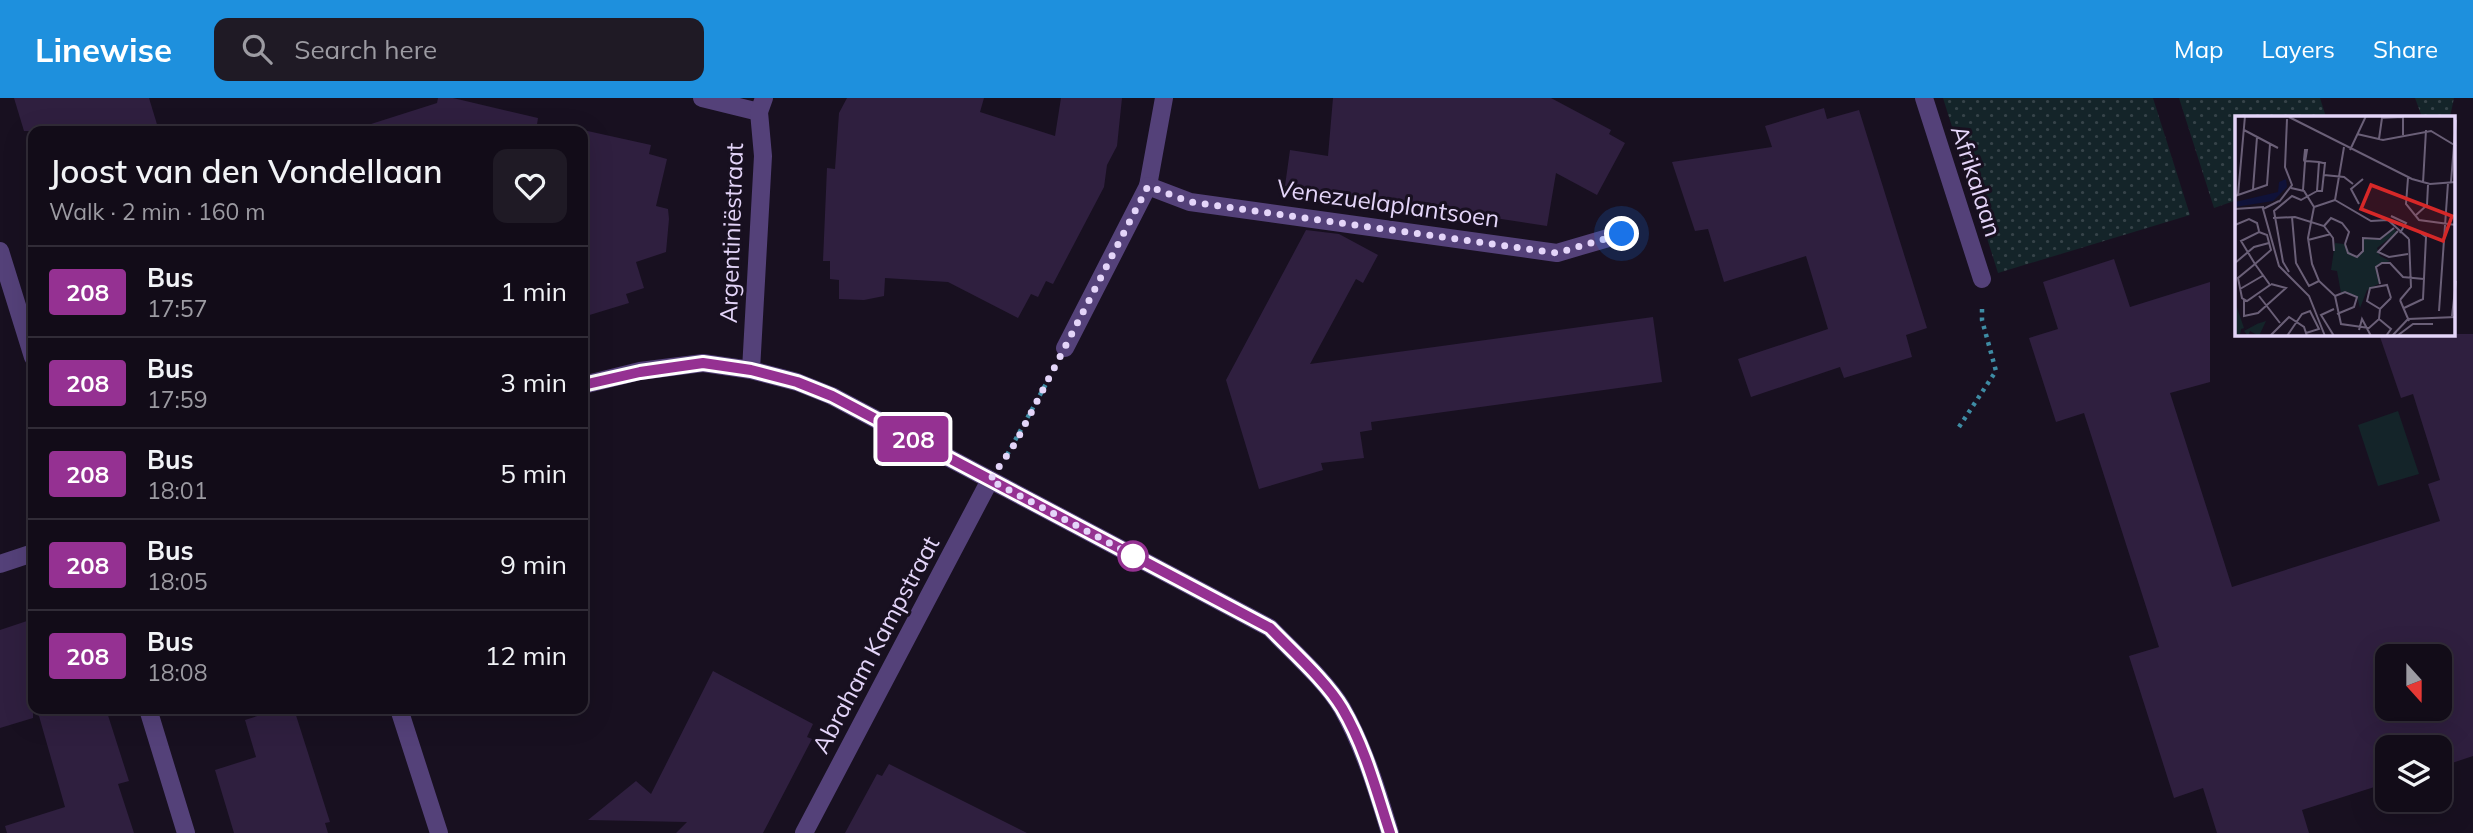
<!DOCTYPE html>
<meta charset="utf-8">
<style>
:root{--surface:#120c18;--page:#1f1a25;--text:#f1f3f6;--muted:#9c9ba2;--line:#312c37;--accent:#1e90dd}
body{margin:0;font-family:Mulish,sans-serif;background:var(--page);color:var(--text);height:100vh;display:flex;flex-direction:column;font-size:26px;white-space:nowrap}
*{box-sizing:border-box;margin:0}
p{font-size:23px;color:var(--muted)}
.icon{flex:none;width:38px;height:38px;fill:none;stroke:currentColor;stroke-width:2;stroke-linecap:round;stroke-linejoin:round}
.map{position:relative;flex:1;overflow:hidden}
.side{position:absolute;left:28px;top:28px;width:560px;height:588px;display:flex;flex-direction:column;background:var(--surface);border-radius:14px;box-shadow:0 7px 28px #0002,0 0 0 2px var(--line)}
.side>*{flex:none}
.badge{padding:0 14px;border-radius:5px;font-size:24px;line-height:46px}
.needle{width:46px;rotate:159deg}
.tools{position:absolute;left:2375px;top:546px;display:grid;gap:14px}
.tools a{display:grid;place-items:center;width:77px;height:77px;border-radius:14px;background:var(--surface);box-shadow:0 7px 28px #0002,0 0 0 2px var(--line);font-size:35px}
.you{position:absolute;width:35px;height:35px;margin:-18px;border:5px solid #fff;border-radius:50%;background:#1a73e8;box-shadow:0 0 0 10px #1a73e833}
.map>.badge{position:absolute;translate:-50% -50%;box-shadow:0 0 0 4px #fff}
.round{display:grid;place-items:center;flex:none;width:74px;height:74px;border-radius:14px;background:var(--page)}
.headline{display:flex;align-items:center;justify-content:space-between;height:119px;padding:0 21px}
h1{font-size:33px;font-weight:600;line-height:52px}
ul{padding:0;list-style:none}
li{display:flex;align-items:center;gap:21px;height:91px;padding:0 21px;border-top:2px solid var(--line)}
li div{flex:1}
li b{display:block;font-size:26px}
li em{font-style:normal}
li .badge{min-width:77px;font-weight:700;text-align:center}
header{display:flex;align-items:center;gap:42px;box-sizing:border-box;height:98px;padding:0 35px;background:var(--accent);color:#fff}
header strong{font-size:33px}
nav{display:flex;gap:38px;margin-inline-start:auto;font-size:24px}
.search{width:490px;height:63px;background:var(--page);display:flex;align-items:center;gap:18px;box-sizing:border-box;padding:0 24px;border-radius:14px;color:var(--muted);font-size:26px}
.map>svg:first-child{display:block}
</style>
<header>
<strong>Linewise</strong>
<div class="search"><svg class="icon" aria-label="search" viewBox="0 0 24 24"><circle cx="10" cy="10" r="6"/><path d="M15 15l6 6"/></svg>Search here</div>
<nav><a>Map</a><a>Layers</a><a>Share</a></nav>
</header>
<div class="map">
<svg width="2473" height="735" viewBox="0 0 2473 735">
<defs>
<pattern id="grass-dots" width="8" height="8" patternUnits="userSpaceOnUse" patternTransform="scale(1.75)"><rect width="8" height="8" fill="#142429"/><path d="M2 2h.1M6 6h.1" fill="none" stroke="#364349" stroke-width="1.8" stroke-linecap="round"/></pattern>
</defs>
<rect width="100%" height="100%" fill="#181020"/>
<g fill="url(#grass-dots)">
<path d="M 1943,0 L 2153,0 L 2190,117 L 1998,175 Z"/>
<path d="M 2179,0 L 2320,0 L 2326,19 L 2237,19 L 2237,102 L 2214,110 Z"/>
<path d="M 2415,0 L 2454,0 L 2450,19 L 2422,19 Z"/>
</g>
<path fill="#142429" d="M 2398,313 L 2419,376 L 2378,388 L 2358,327 Z"/>
<g fill="#2f1f3f" fill-rule="evenodd">
<path d="M 14,0 L 149,0 L 159,33 L 24,33 Z"/>
<path d="M 438,0 L 453,0 L 538,20 L 536,33 L 372,33 L 371,26 L 437,5 Z"/>
<path d="M 847,0 L 984,0 L 980,14 L 1055,38 L 1061,0 L 1122,0 L 1117,48 L 1107,67 L 1104,89 L 1053,186 L 1046,183 L 1038,199 L 1031,196 L 1018,220 L 948,184 L 885,180 L 884,198 L 864,202 L 839,201 L 839,182 L 830,181 L 830,163 L 823,163 L 827,70 L 835,71 L 839,15 Z"/>
<path d="M 1333,0 L 1551,0 L 1611,32 L 1609,36 L 1625,45 L 1597,97 L 1556,75 L 1547,128 L 1285,88 L 1290,52 L 1328,58 Z"/>
<path d="M 1824,10 L 1827,21 L 1859,12 L 1927,230 L 1906,237 L 1912,259 L 1844,280 L 1840,269 L 1751,299 L 1738,261 L 1828,231 L 1806,158 L 1724,184 L 1708,131 L 1695,133 L 1672,64 L 1772,49 L 1765,28 Z"/>
<path d="M 583,32 L 651,47 L 649,56 L 667,61 L 656,108 L 668,111 L 669,121 L 666,154 L 636,164 L 644,190 L 626,196 L 629,205 L 583,219 Z"/>
<path d="M 1306,132 L 1339,136 L 1378,157 L 1363,185 L 1356,181 L 1310,266 L 1653,219 L 1662,284 L 1371,324 L 1372,332 L 1360,334 L 1364,360 L 1321,365 L 1323,372 L 1259,391 L 1226,282 Z"/>
<path d="M 2114,161 L 2130,209 L 2210,184 L 2210,284 L 2170,295 L 2232,489 L 2440,423 L 2428,386 L 2440,382 L 2413,296 L 2401,300 L 2379,236 L 2473,236 L 2473,658 L 2440,669 L 2440,649 L 2387,649 L 2387,685 L 2302,712 L 2309,735 L 2217,735 L 2203,690 L 2174,700 L 2129,558 L 2159,549 L 2084,315 L 2056,324 L 2029,240 L 2058,231 L 2043,184 ZM 2387,558 L 2440,558 L 2440,611 L 2387,611 Z"/>
<path d="M 33,521 L 33,620 L 0,630 L 0,532 Z"/>
<path d="M 713,573 L 813,626 L 807,639 L 812,641 L 763,735 L 676,735 L 687,724 L 588,722 L 636,683 L 651,696 Z"/>
<path d="M 37,611 L 106,611 L 129,683 L 118,686 L 134,735 L 7,735 L 5,728 L 65,709 Z"/>
<path d="M 279,611 L 294,611 L 330,724 L 325,725 L 328,735 L 234,735 L 215,672 L 256,659 L 245,622 Z"/>
<path d="M 889,666 L 1027,735 L 845,735 L 877,676 L 882,678 Z"/>
</g>
<g fill="none" stroke-linecap="round" stroke-linejoin="round">
<g stroke="#3e8ca4" stroke-width="4.5" stroke-dasharray="3.5 5" stroke-linecap="butt">
<path d="M 1959,329 L 1996,273 L 1982,222 L 1982,210"/>
<path d="M 1007,357 L 1052,275"/>
</g>
<g stroke="#544179" stroke-width="18">
<path d="M 702,0 L 759,14"/>
<path d="M 1164,0 L 1148,88 L 1190,104 L 1557,155 L 1622,136"/>
<path d="M 1924,0 L 1982,181"/>
<path d="M 0,153 L 33,259"/>
<path d="M 1065,250 L 1148,88"/>
<path d="M 751,272 L 763,58 L 759,14 L 764,0"/>
<path d="M 583,287 L 640,273 L 703,265 L 751,272 L 797,284 L 832,298 L 1270,530 C 1292,553 1326,583 1342,610 C 1364,649 1377,692 1390,735"/>
<path d="M 0,466 L 33,455"/>
<path d="M 148,611 L 186,735"/>
<path d="M 399,611 L 439,735"/>
<path d="M 804,735 L 990,382"/>
</g>
</g>
<g fill="none" stroke-linecap="round" stroke-linejoin="round">
<defs>
<path id="line" d="M 583,287 L 640,274 L 703,265 L 751,272 L 797,284 L 832,298 L 1270,530 C 1292,553 1326,583 1342,610 C 1365,649 1376,692 1390,735"/>
</defs>
<use href="#line" stroke="#fff" stroke-width="16"/>
<use href="#line" stroke="#953192" stroke-width="10"/>
<path stroke="#e4d5f9" stroke-width="7" stroke-dasharray="0 12.6" d="M 1133,458 L 1138,460 L 990,382 L 1016,344 L 1148,88 L 1190,104 L 1557,155 L 1622,136"/>
</g>
<circle fill="#fff" stroke="#953192" stroke-width="3.5" cx="1133" cy="458" r="14"/>
<g text-anchor="middle" stroke-width="6" stroke-linejoin="round" paint-order="stroke">
<g font-size="24" fill="#e4d5f9" stroke="#181020">
<text transform="translate(1976 83) rotate(72)" y="8">Afrikalaan</text>
<text transform="translate(1388 106) rotate(8)" y="8">Venezuelaplantsoen</text>
<text transform="translate(732 135) rotate(-88)" y="8">Argentiniëstraat</text>
<text transform="translate(876 547) rotate(-62)" y="8">Abraham Kampstraat</text>
</g>
</g>
<g transform="translate(2235 18)">
<rect width="220" height="220" fill="#181020"/>
<path d="M 0,186 L 9,212 L 31,205 L 24,220 L 15,215 L 13,220 L 9,215 L 22,208 L 6,213 L 5,220 L 0,220 Z" fill="#142429"/>
<path d="M 159,113 L 162,116 L 142,132 L 145,140 L 155,145 L 141,150 L 145,167 L 132,174 L 125,192 L 122,180 L 106,177 L 102,155 L 96,154 L 100,127 L 109,128 L 119,141 L 128,136 L 128,122 L 145,124 Z" fill="#142429"/>
<path d="M 51,63 L 52,71 L 38,85 L 0,91 L 0,86 L 43,76 L 44,66 Z" fill="#101239"/>
<path fill="none" stroke="#6a5f77" stroke-width="2" d="M 54,1 L 177,63 L 195,68 L 221,66M 9,14 L 43,32M 122,18 L 148,24 L 196,15 L 221,30M 144,23 L 147,2 L 168,1 L 168,19M 70,34 L 72,34 L 70,46 L 69,44 ZM 115,34 L 131,0M 71,45 L 84,46 L 88,47 L 90,47 L 87,75 L 82,75 L 84,46M 89,59 L 109,61 L 118,68M 173,62 L 171,88 L 184,104 L 221,109M 216,66 L 221,4M 188,67 L 191,14M 56,72 L 69,75 L 79,91M 18,73 L 22,21M 68,74 L 70,46M 3,79 L 10,0M 0,80 L 32,69 L 35,28M 100,84 L 79,91 L 73,122 L 77,148 L 84,165 L 100,180 L 106,208 L 134,212 L 144,203 L 145,193 L 156,182M 100,84 L 136,105 L 153,104 L 174,123M 100,84 L 109,31M 44,85 L 28,93 L 44,150 L 74,180 L 90,220M 44,86 L 57,69 L 50,51 L 52,3M 124,88 L 116,73 L 128,63M 0,93 L 29,91M 156,100 L 171,107 L 165,117M 180,100 L 192,89 L 193,69M 57,101 L 61,147 L 74,170 L 84,165M 38,102 L 60,101 L 89,110 L 98,122 L 99,135M 0,109 L 14,103 L 22,107 L 24,115M 89,110 L 96,102 L 107,107 L 114,116 L 110,128M 163,115 L 143,136 L 154,141 L 173,138M 24,116 L 32,119 L 36,134 L 20,148 L 6,125 ZM 73,124 L 96,118M 110,128 L 113,137 L 122,141 L 128,135 L 128,122 L 145,123 L 159,112M 0,147 L 19,131 L 34,127M 20,148 L 35,169 L 12,185 L 7,182 L 3,162 ZM 54,156 L 48,146 L 39,95 L 57,80 L 66,84 L 82,75M 145,168 L 141,151 L 147,147 L 155,147 L 168,161 L 189,163M 5,173 L 29,159M 24,180 L 45,207M 100,180 L 110,176 L 122,181 L 119,191 L 102,198M 9,183 L 9,200 L 23,197 L 51,172 L 36,168M 165,184 L 176,171 L 174,123M 165,184 L 174,205M 169,192 L 188,183 L 191,121 L 183,115M 145,193 L 132,185 L 135,172 L 152,169 L 156,182M 204,195 L 213,67M 217,200 L 221,165M 144,203 L 156,213 L 151,220M 124,214 L 127,203 L 136,220M 35,220 L 54,201 L 69,211 L 72,220M 52,220 L 67,198 L 75,195 L 84,213 L 71,217M 99,220 L 86,199 L 99,193M 157,220 L 173,203 L 221,201M 162,220 L 178,208 L 198,208"/>
<path fill="#d62828" fill-opacity="0.15" stroke="#d62828" stroke-width="3.5" d="M 136,69 L 217,100 L 208,125 L 126,93 Z"/>
<rect width="220" height="220" fill="none" stroke="#e4d5f9" stroke-width="3.5"/>
</g>
</svg>
<div class="tools">
<a><svg class="needle" viewBox="-14 -14 28 28"><path d="M0-13l5 13h-10z" fill="#e53935"/><path d="M0 13l5-13h-10z" fill="#9c9ba2"/></svg></a>
<a><svg class="icon" aria-label="layers" viewBox="0 0 24 24"><path d="M12 4l9 5-9 5-9-5zM3 14l9 5 9-5"/></svg></a>
</div>
<div class="you" style="left:1622px;top:136px"></div>
<b class="badge" style="left:913px;top:341px;background:#953192;color:#fff">208</b>
<section class="side">
<div class="headline"><div><h1>Joost van den Vondellaan</h1><p>Walk · 2 min · 160 m</p></div><a class="round"><svg class="icon" aria-label="heart" viewBox="0 0 24 24"><path d="M12 20l-8-8c-3-5 5-10 8-4 3-6 11-1 8 4z"/></svg></a></div>
<ul>
<li><span class="badge" style="background:#953192;color:#fff">208</span><div><b>Bus</b><p>17:57</p></div><em>1 min</em></li>
<li><span class="badge" style="background:#953192;color:#fff">208</span><div><b>Bus</b><p>17:59</p></div><em>3 min</em></li>
<li><span class="badge" style="background:#953192;color:#fff">208</span><div><b>Bus</b><p>18:01</p></div><em>5 min</em></li>
<li><span class="badge" style="background:#953192;color:#fff">208</span><div><b>Bus</b><p>18:05</p></div><em>9 min</em></li>
<li><span class="badge" style="background:#953192;color:#fff">208</span><div><b>Bus</b><p>18:08</p></div><em>12 min</em></li>
</ul>
</section>
</div>
